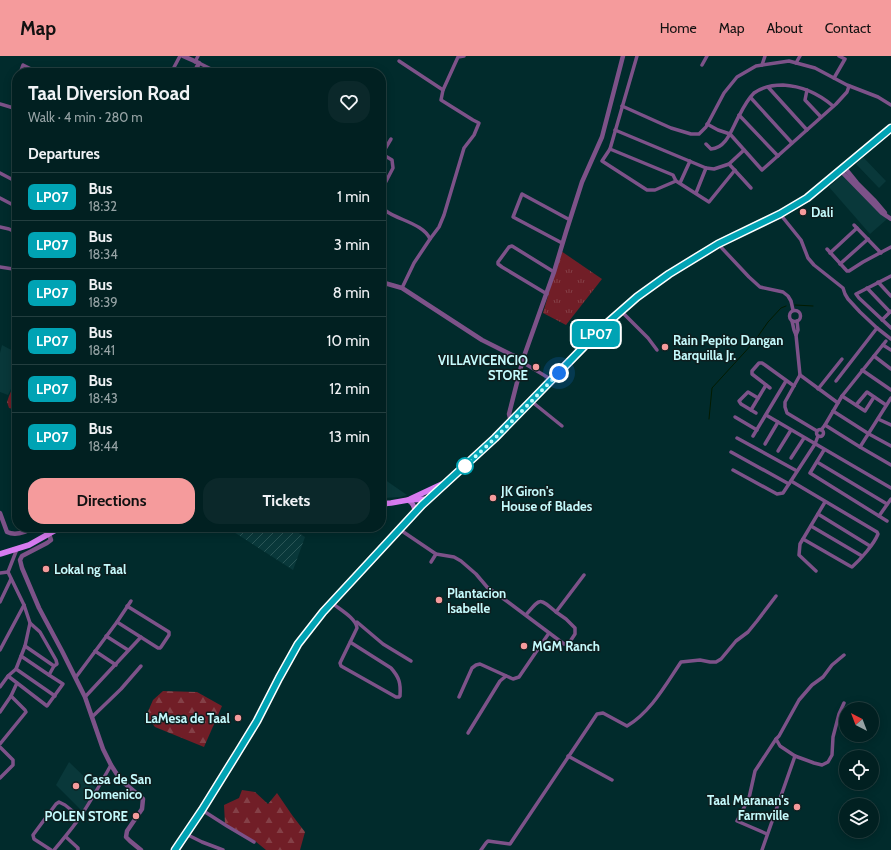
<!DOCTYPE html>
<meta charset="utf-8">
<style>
:root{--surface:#012021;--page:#0b282a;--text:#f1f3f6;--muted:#96a3a5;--line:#233e3f;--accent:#f59b9c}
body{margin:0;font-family:Cabin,sans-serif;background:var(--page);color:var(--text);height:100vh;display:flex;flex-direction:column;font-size:15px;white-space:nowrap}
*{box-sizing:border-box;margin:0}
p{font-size:13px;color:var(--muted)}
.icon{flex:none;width:22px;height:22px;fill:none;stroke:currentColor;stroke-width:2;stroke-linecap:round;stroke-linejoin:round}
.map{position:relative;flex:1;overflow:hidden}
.side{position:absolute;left:12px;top:12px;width:374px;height:464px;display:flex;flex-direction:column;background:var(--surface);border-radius:16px;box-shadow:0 2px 10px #0003,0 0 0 1px var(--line)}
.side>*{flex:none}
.badge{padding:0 8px;border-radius:6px;font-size:14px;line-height:26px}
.needle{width:26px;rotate:318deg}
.controls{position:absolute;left:839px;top:646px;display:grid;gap:8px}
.controls a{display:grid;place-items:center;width:40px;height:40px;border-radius:50%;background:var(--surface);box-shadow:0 2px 10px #0003,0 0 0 1px var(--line);font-size:20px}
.you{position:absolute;width:20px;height:20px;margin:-10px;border:3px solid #fff;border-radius:50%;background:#1a73e8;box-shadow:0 0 0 6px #1a73e833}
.map>.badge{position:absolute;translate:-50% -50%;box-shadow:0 0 0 2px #fff}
h2{padding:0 16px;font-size:15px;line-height:36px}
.round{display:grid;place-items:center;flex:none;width:42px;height:42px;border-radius:16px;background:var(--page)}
.overview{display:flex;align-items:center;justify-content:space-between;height:68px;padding:0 16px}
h1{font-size:19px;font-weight:800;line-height:30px}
.action{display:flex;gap:8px;margin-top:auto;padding:8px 16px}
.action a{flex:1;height:46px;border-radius:16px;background:var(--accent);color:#111;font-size:16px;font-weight:800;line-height:46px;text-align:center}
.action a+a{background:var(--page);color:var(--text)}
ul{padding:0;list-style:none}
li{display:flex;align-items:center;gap:12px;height:48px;padding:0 16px;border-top:1px solid var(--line)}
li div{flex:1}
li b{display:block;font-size:15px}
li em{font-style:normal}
li .badge{min-width:44px;font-weight:700;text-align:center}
header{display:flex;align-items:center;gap:24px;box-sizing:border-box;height:56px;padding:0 20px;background:var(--accent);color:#111}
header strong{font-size:19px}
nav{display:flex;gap:22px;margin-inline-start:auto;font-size:14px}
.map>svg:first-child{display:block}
</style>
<header>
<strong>Map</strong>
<nav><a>Home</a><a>Map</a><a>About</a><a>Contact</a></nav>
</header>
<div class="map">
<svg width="891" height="794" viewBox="0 0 891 794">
<defs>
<pattern id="industrial-furrows" width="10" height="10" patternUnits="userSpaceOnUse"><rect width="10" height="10" fill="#09383a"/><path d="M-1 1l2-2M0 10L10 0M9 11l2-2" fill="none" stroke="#2b5657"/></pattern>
<pattern id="grass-tufts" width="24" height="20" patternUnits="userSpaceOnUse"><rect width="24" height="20" fill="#711e27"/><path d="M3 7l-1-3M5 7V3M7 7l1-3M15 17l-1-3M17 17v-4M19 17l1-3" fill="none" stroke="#844047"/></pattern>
<pattern id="forest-firs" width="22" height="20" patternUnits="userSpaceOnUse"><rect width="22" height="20" fill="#711e27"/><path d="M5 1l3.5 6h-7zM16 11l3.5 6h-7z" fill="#844047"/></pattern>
</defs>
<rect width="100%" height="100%" fill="#012b2c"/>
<g fill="#09383a">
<path d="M 863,101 L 886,125 L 879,132 L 856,108 Z"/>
<path d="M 842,119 L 887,163 L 870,178 L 829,131 Z"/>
<path d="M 2,289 L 17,297 L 17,321 L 8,339 L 0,336 L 0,297 Z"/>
<path d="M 381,421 L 407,439 L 400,441 L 384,442 L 381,440 Z"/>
<path d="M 69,706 L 96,732 L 82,755 L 56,729 Z"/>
</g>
<path fill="url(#industrial-furrows)" d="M 226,471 L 289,471 L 305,481 L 293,514 Z"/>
<path fill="url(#grass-tufts)" d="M 561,195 L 602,223 L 566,269 L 543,257 Z"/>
<g fill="url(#forest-firs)">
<path d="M 17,322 L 17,354 L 9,352 L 7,346 L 9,340 Z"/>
<path d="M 163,635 L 197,636 L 222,650 L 204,691 L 155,671 L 146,660 L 153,644 Z"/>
<path d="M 242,734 L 255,736 L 268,748 L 277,737 L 292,759 L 305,776 L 300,794 L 266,794 L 255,785 L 225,768 L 224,749 L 239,742 Z"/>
</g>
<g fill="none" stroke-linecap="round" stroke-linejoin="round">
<g stroke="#031b00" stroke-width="1">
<path d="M 795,249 L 813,250"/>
<path d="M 709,363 L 712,332 L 754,286 L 768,266 L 781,252 L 786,250"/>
</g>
<g stroke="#7d5289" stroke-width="3.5">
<path d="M 637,0 L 610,93 L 602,105 L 647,134 L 655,134 L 676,125 L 709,146 L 735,114"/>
<path d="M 399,5 L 443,34 L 441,44 L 473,64 L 479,67 L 474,79 L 464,92 L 444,159 L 439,171 L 430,183"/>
<path d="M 195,6 L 198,0"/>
<path d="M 199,7 L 219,17"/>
<path d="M 796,7 L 800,0"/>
<path d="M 702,9 L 707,0"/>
<path d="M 762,9 L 765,0"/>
<path d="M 20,17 L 23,9 L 39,17"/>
<path d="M 171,17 L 180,0"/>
<path d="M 17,22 L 15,26 L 17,27"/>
<path d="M 834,22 L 845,3 L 839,0"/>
<path d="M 768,31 L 807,74"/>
<path d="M 443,34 L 458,1 L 464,0"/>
<path d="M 807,34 L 805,44 L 821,61"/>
<path d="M 751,42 L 792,87"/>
<path d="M 0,48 L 17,53"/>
<path d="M 622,50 L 671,72 L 691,78 L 699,78 L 706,71 L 724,37 L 737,21 L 756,10 L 789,5 L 815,12 L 847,29 L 878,41 L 891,49"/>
<path d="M 739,59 L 778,100"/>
<path d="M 707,68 L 718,74 L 730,78 L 762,114 L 836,48 L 847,36 L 849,30"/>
<path d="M 615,74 L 706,112 L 714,113 L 729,108 L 744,94"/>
<path d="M 706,88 L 711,93 C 727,92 732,72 739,60 C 743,52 748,43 754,37 C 762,31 774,29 783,29 C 802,30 819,38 833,50"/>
<path d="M 610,93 L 673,119 L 676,125"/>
<path d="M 729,108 L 751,132"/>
<path d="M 0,117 L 17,126"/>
<path d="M 680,127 L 690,105"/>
<path d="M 696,137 L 706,112"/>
<path d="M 0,142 L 17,151"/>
<path d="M 381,142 L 382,133 L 393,112 L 392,104 L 382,98 L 391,83"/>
<path d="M 381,147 C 382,150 384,153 386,155 C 398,164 424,168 430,183 L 414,207 L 402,232"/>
<path d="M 780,158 L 801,184 L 808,202 L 814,209 L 843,232 L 845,238 L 848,243 L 860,256 L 877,272 L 891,283"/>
<path d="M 854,169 L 881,197"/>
<path d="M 0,171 L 9,173 L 17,177"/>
<path d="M 562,187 L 513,161 L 522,138 L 570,164"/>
<path d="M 718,188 L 749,221 L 760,231 L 783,236 L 788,240 L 791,245 L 793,254"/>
<path d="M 827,193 L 847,215 L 849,215 L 863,206 L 891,191"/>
<path d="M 830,197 L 857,172"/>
<path d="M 17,203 L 16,203 L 13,213 L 13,228 L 17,230"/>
<path d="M 840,208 L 868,183"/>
<path d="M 0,211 L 13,213"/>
<path d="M 891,220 L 856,238 L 859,242 L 891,272"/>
<path d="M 878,226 L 891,240"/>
<path d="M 867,232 L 890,256"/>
<path d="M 547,238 L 502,211 L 498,208 L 498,206 L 509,191 L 512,190 L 554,216"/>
<circle cx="795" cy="260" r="5.5"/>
<path d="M 621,255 L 648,282 L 657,294"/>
<path d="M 882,264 L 891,255"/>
<path d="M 792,265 L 794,274 L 796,279 L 800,319 L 785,346 L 785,351 L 787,357 L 817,375"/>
<path d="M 796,279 L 798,274 L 797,265"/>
<path d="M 883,289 L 891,294"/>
<path d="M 874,300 L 891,313"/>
<path d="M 522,306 L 552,324"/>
<path d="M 862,314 L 891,334"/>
<path d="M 800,319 L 838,347"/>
<path d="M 836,325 L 877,272"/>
<path d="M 770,332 L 752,318 L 752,315 L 759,307 L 762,307 L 765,309 L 794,330"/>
<path d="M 818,333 L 842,303"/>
<path d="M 842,340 L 865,355 L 874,341"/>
<path d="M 531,345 L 562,370"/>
<path d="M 856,349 L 867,336 L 886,349"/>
<path d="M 751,354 L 766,329"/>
<path d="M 833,355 L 869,378 L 891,390"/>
<path d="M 756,357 L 741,348 L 739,345 L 748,336 L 758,342"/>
<path d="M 766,359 L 891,432"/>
<path d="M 735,361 L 757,374"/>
<path d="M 878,363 L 891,369"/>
<path d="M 825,369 L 860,391 L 891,409"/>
<circle cx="820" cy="377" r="3.5"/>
<path d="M 821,374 L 825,369 L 842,340 L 886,285"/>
<path d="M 753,380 L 786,325"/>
<path d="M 737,382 L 797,415"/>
<path d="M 765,388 L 778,366"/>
<path d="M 860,391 L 891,342"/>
<path d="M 824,394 L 810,417 L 887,465"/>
<path d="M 778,395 L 791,374"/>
<path d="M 731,396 L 789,428"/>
<path d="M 791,402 L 804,382"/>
<path d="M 817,406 L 887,448"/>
<path d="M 733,414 L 777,438 L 783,437 L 815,388 L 818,380"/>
<path d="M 791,425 L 877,476 L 878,478 C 874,488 861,503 852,511 L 850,510 L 803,483"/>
<path d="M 818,458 L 870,490"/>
<path d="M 879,460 L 891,443"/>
<path d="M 811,470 L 862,500"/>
<path d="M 399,473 L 436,498 L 454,501 L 461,505 L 476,518 L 487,531 L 508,546 L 564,588 L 569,587 L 575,578 L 575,572 L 566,563 L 556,556 L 584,519"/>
<path d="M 431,506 L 436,498"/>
<path d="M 816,515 L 799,499 L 800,488 L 825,446"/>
<path d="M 0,517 L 8,516"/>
<path d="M 0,546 L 11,523"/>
<path d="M 332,547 C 339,553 356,562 357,572 L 340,607 L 341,610 L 396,641 L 399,641 L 400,640 C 401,627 399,621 391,612 L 350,586"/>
<path d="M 526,559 C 540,542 539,541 556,556"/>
<path d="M 117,566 L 158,592 L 160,592 L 161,591 L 169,579 L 169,576 L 127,550"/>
<path d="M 357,566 L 383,588 L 411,605"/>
<path d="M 30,567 L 40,576 L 56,604 L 57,608 L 54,610"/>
<path d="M 106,580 L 128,594"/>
<path d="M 25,590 L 54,610 L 49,619"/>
<path d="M 0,594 L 24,549"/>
<path d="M 95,595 L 116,609"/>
<path d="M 16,613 L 55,640"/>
<path d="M 8,620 L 47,650 L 63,628 L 49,619 L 21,600"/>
<path d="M 76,621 L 117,566 L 131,545"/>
<path d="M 0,631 L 8,620 L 16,613 L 25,590 L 30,567 L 24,549 L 8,516 L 17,493"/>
<path d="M 85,641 L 141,581"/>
<path d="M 459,641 L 472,612 L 476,609 L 480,608 L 513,623 L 519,621 L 549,577"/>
<path d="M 0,656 L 11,640 L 17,627"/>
<path d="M 92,661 L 121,633 L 141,610"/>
<path d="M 468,677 L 500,625 L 506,620"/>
<path d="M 0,688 L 26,656 L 25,654 L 11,640"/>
<path d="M 0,691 L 13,704 L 13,709 L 0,722"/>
<path d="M 568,700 L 612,724"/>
<path d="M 795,700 L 814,707 L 822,709 L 828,706 L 832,699 L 833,681 L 839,658 L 844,647"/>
<path d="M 202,754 L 227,770 L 254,786"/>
<path d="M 186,778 L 202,786 L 223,794"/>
<path d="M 767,778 L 737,765 L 749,742 L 755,715 L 776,683"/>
<path d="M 66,781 L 78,792 L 78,794"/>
<path d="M 51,794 L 34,783 L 33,779 L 56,748 L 59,746 L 65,749 L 80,761"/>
<path d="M 54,794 C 63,783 72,773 80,761 C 91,745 101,727 111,709"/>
<path d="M 481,794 L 486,787 L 488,785 L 510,788 L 597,658 L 603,657 L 627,670 C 651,656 666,628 681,606 L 700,604 L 710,606 L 716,606 L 721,603 L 736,585 L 748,576 L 757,565 L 776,540"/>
<path d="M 762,794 L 795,700 L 780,690 L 776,683 L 779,680 L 799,644 L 812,629 L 823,621 L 832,609 L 844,599"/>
</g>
<g stroke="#7d5289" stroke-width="4.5">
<path d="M 183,0 L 199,7 L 194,17"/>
<path d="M 844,111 L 857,127 L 874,144 L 885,157"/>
<path d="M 840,114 L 882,157 L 891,163"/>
<path d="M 381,226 L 402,232 L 482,284 L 512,299 L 523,303"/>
<path d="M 512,365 L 510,362 L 509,358 L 523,303 L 554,216 L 566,176 L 582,126 L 602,81 L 623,0"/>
<path d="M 0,457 L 7,476 C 16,480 26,476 34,471"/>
<path d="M 44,471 L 49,478 L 51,484 L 47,487 L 22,500 L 20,504 L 22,512 L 39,552 L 62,595 L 85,641 L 103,693 L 111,709 L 118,720 L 122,725 L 143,743 L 142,753 L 127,775 L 126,781 L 130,785 L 141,794"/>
</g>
<g stroke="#b06ac3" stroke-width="5">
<path d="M 408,444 C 413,447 414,450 415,455"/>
<path d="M 175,794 L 202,754 L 238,696 L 257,665 L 279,621 L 298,588 L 323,556 L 415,455 L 428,443"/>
</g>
<g stroke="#d77bf0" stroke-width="5.5">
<path d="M 410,443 L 442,428"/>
<path d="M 381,448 L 391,447 L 408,444 L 428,443 L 495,382 L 603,270 L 637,241 L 677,212 L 718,188 L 780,158 L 807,142 L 891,72"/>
<path d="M 0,498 L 29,489 L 61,471"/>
</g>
</g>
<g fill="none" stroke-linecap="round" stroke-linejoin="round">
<defs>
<path id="line" d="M 175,794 L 202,754 L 238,696 L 257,665 L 279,622 L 298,588 L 323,556 L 422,449 L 495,382 L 604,270 L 637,241 L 669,218 L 718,188 L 780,158 L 807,142 L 891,72"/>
</defs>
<use href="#line" stroke="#fff" stroke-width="9"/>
<use href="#line" stroke="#00a3b4" stroke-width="6"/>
<path stroke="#c4fafc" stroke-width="4" stroke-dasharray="0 7.2" d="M 465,410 L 462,412 C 497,383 527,349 559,317"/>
</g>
<g fill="#f59b9c" stroke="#0e1e1f" stroke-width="1.5">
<circle cx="803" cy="156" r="4"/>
<circle cx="665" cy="291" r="4"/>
<circle cx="536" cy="311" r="4"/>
<circle cx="493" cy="442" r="4"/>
<circle cx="46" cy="513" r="4"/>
<circle cx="439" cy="544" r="4"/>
<circle cx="524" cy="590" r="4"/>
<circle cx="238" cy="662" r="4"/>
<circle cx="76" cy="730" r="4"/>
<circle cx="797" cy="751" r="4"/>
<circle cx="136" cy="760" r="4"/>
</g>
<circle fill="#fff" stroke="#00a3b4" stroke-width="2" cx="465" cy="410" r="8"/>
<g text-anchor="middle" stroke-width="3" stroke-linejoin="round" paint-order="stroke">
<g font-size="13" font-weight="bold" fill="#c4fafc" stroke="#0e1e1f" text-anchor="start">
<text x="811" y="161">Dali</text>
<text x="673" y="289">Rain Pepito Dangan<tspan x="673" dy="15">Barquilla Jr.</tspan></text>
<text x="528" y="309" text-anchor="end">VILLAVICENCIO<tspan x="528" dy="15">STORE</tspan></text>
<text x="501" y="440">JK Giron's<tspan x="501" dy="15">House of Blades</tspan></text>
<text x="54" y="518">Lokal ng Taal</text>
<text x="447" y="542">Plantacion<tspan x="447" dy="15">Isabelle</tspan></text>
<text x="532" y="595">MGM Ranch</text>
<text x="230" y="667" text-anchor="end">LaMesa de Taal</text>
<text x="84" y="728">Casa de San<tspan x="84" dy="15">Domenico</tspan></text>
<text x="789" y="749" text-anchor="end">Taal Maranan's<tspan x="789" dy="15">Farmville</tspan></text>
<text x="128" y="765" text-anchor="end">POLEN STORE</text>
</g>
</g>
</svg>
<div class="controls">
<a><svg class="needle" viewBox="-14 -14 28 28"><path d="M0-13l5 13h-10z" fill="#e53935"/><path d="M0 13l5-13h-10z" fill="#96a3a5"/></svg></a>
<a><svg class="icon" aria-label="locate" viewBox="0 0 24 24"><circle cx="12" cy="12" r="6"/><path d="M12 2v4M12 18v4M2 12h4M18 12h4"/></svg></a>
<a><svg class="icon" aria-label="layers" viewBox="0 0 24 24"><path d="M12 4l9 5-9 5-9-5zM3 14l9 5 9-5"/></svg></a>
</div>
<div class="you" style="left:559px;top:317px"></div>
<b class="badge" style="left:596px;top:278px;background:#00a3b4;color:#fff">LP07</b>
<section class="side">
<div class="overview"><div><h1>Taal Diversion Road</h1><p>Walk · 4 min · 280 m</p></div><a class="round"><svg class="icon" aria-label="heart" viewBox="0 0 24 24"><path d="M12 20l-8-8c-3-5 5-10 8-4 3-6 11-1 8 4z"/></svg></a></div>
<h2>Departures</h2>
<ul>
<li><span class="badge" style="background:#00a3b4;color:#fff">LP07</span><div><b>Bus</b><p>18:32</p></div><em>1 min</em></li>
<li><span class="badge" style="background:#00a3b4;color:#fff">LP07</span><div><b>Bus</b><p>18:34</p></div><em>3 min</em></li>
<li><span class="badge" style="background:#00a3b4;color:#fff">LP07</span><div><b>Bus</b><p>18:39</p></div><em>8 min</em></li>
<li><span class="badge" style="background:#00a3b4;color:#fff">LP07</span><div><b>Bus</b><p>18:41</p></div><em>10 min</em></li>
<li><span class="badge" style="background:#00a3b4;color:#fff">LP07</span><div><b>Bus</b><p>18:43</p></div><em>12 min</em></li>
<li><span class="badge" style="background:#00a3b4;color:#fff">LP07</span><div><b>Bus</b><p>18:44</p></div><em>13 min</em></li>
</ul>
<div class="action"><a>Directions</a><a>Tickets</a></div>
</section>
</div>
